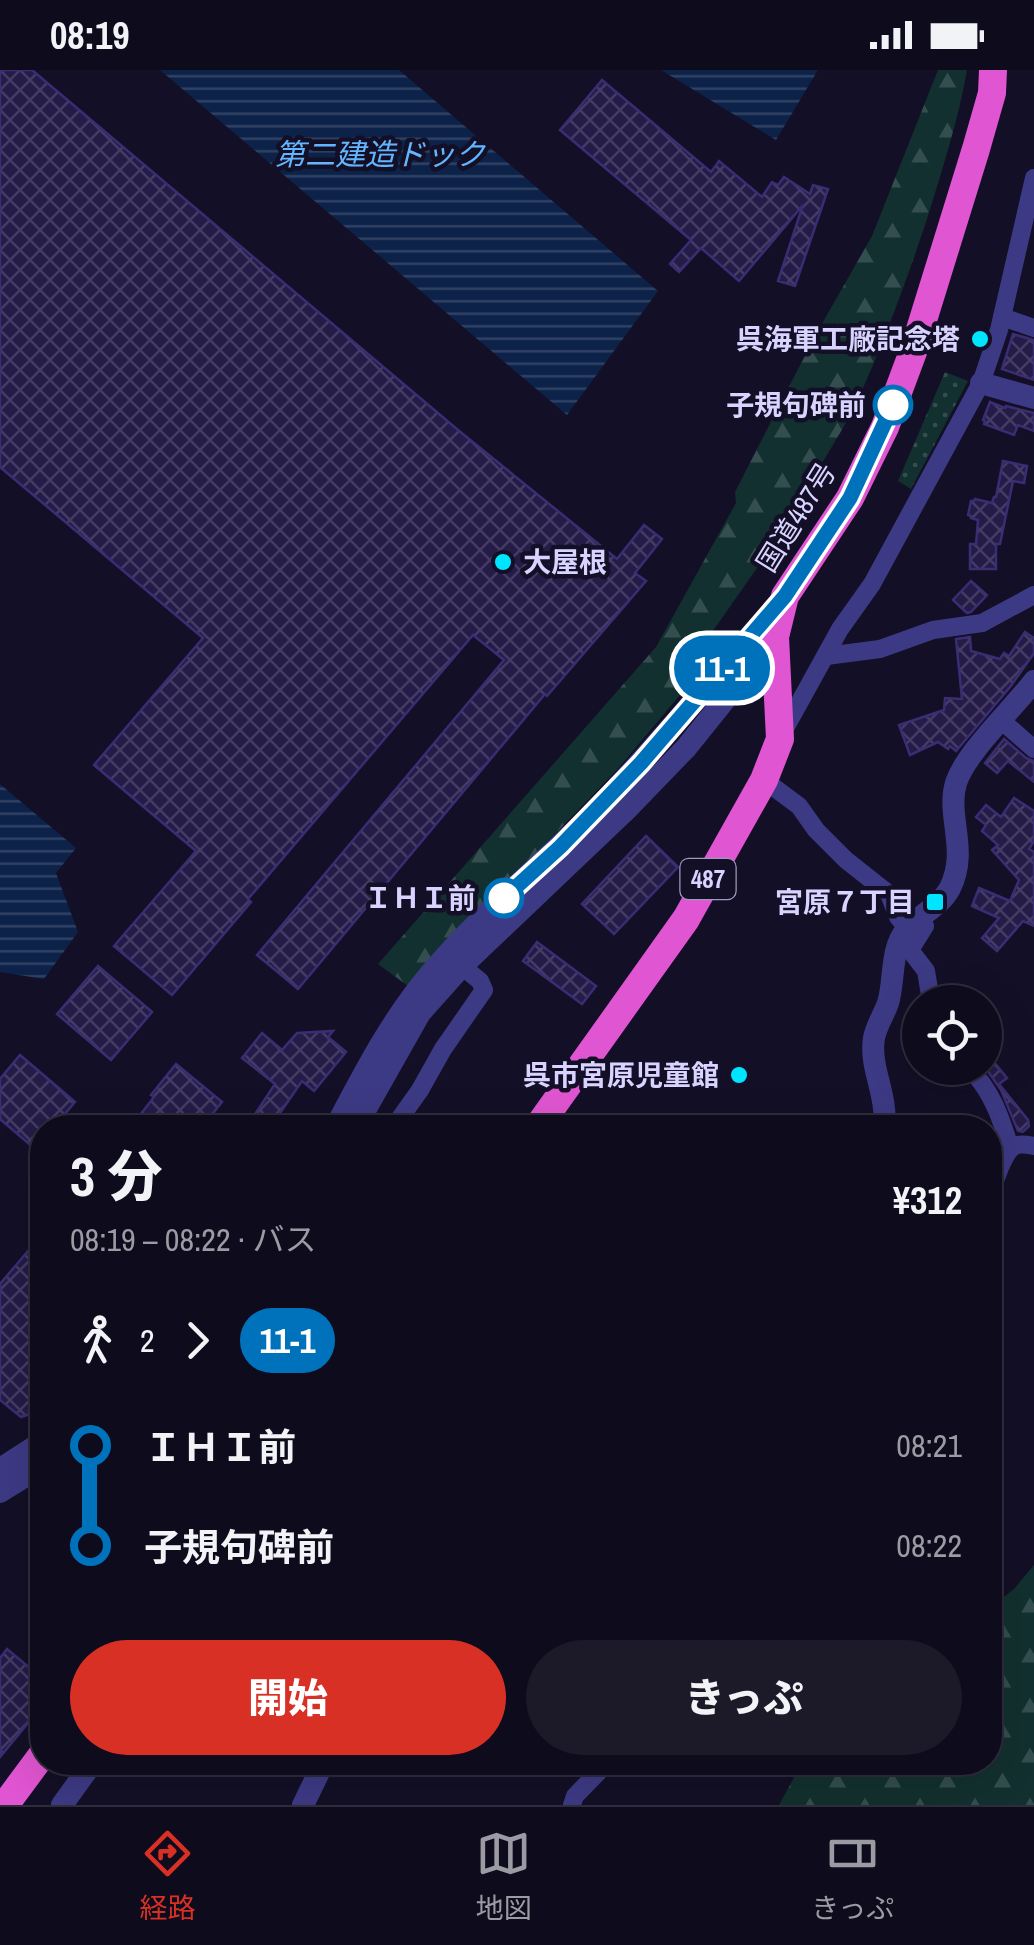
<!DOCTYPE html>
<html lang="ja">
<meta charset="utf-8">
<style>
:root{--surface:#0e0b1c;--page:#1c1929;--text:#f1f3f6;--muted:#9b9ba3;--line:#2e2b3b;--accent:#d93025}
body{margin:0;font-family:"Archivo Narrow","Noto Sans JP",sans-serif;background:var(--page);color:var(--text);height:100vh;display:flex;flex-direction:column;font-size:38px;white-space:nowrap}
*{box-sizing:border-box;margin:0}
p{font-size:32px;color:var(--muted)}
.icon{flex:none;width:55px;height:55px;fill:none;stroke:currentColor;stroke-width:2;stroke-linecap:round;stroke-linejoin:round}
.map{position:relative;flex:1;overflow:hidden}
.sheet{position:absolute;left:30px;top:1045px;width:972px;height:660px;display:flex;flex-direction:column;background:var(--surface);border-radius:40px;box-shadow:0 10px 40px #0002,0 0 0 2px var(--line)}
.sheet>*{flex:none}
.badge{padding:0 20px;border-radius:32px;font-size:35px;line-height:65px}
.controls{position:absolute;left:902px;top:915px;display:grid;gap:20px}
.controls a{display:grid;place-items:center;width:100px;height:100px;border-radius:50%;background:var(--surface);box-shadow:0 10px 40px #0002,0 0 0 2px var(--line);font-size:50px}
.map>.badge{position:absolute;translate:-50% -50%;box-shadow:0 0 0 5px #fff}
.legs{display:flex;align-items:center;gap:15px;height:110px;padding:0 40px;font-size:32px}
.legs p{margin-inline-start:auto}
.headline{display:flex;align-items:center;justify-content:space-between;height:170px;padding:0 40px}
h1{font-size:55px;font-weight:800;line-height:75px}
.cta{display:flex;gap:20px;margin-top:auto;padding:20px 40px}
.cta a{flex:1;height:115px;border-radius:60px;background:var(--accent);color:#fff;font-size:40px;font-weight:800;line-height:115px;text-align:center}
.cta a+a{background:var(--page);color:var(--text)}
ul{padding:0 40px;list-style:none}
li{display:flex;align-items:center;gap:35px;height:100px;font-size:38px}
li i{display:grid;place-items:center;width:15px;height:100%;margin:0 12px;background:currentColor}
li i::after{content:'';width:25px;height:25px;margin:-12px;border:8px solid;border-radius:50%;background:var(--surface)}
li p{margin-inline-start:auto}
li:first-child i{background:linear-gradient(#0000 50%,currentColor 0)}
li:last-child i{background:linear-gradient(currentColor 50%,#0000 0)}
.status{display:flex;justify-content:space-between;align-items:center;height:70px;padding:0 50px;background:var(--surface);direction:ltr}
.status svg{height:28px;fill:currentColor}
.tab-bar{display:flex;justify-content:space-around;align-items:center;height:140px;border-top:2px solid var(--line);background:var(--surface);font-size:28px;color:var(--muted)}
.tab-bar a{display:grid;justify-items:center;gap:5px}
.tab-bar .selected{color:var(--accent)}
.map>svg:first-child{display:block}
</style>
<div class="status"><b>08:19</b><svg viewBox="0 0 49 12"><path d="M0 12V9h3v3zM5 12V6h3v6zM10 12V3h3v9zM15 12V0h3v12zM26 1h20v11H26zM47 4h2v5h-2z"/></svg></div>
<div class="map">
<svg width="1034" height="1735" viewBox="0 0 1034 1735">
<defs>
<pattern id="grass-dots" width="8" height="8" patternUnits="userSpaceOnUse" patternTransform="scale(2.5)"><rect width="8" height="8" fill="#12302f"/><path d="M2 2h.1M6 6h.1" fill="none" stroke="#344d4e" stroke-width="1.8" stroke-linecap="round"/></pattern>
<pattern id="forest-firs" width="22" height="20" patternUnits="userSpaceOnUse" patternTransform="scale(2.5)"><rect width="22" height="20" fill="#12302f"/><path d="M5 1l3.5 6h-7zM16 11l3.5 6h-7z" fill="#344d4e"/></pattern>
<pattern id="water-rules" width="6" height="5" patternUnits="userSpaceOnUse" patternTransform="scale(2.5)"><rect width="6" height="5" fill="#0c2248"/><path d="M0 2.5h6" fill="none" stroke="#2f4163"/></pattern>
<pattern id="building-cross-hatch" width="8" height="8" patternUnits="userSpaceOnUse" patternTransform="scale(2.5)"><rect width="8" height="8" fill="#241b47"/><path d="M0 0l8 8M0 8l8-8" fill="none" stroke="#433b63"/></pattern>
</defs>
<rect width="100%" height="100%" fill="#130f26"/>
<path fill="url(#grass-dots)" d="M 945,302 L 968,311 L 911,419 L 898,411 Z"/>
<g fill="url(#forest-firs)">
<path d="M 938,0 L 967,0 C 958,51 942,100 927,149 C 906,212 883,275 855,336 C 839,368 817,396 804,431 L 710,565 L 694,590 L 680,625 L 617,700 L 408,916 L 378,894 L 656,577 L 736,433 L 735,422 L 815,266 L 872,166 Z"/>
<path d="M 1034,1495 L 1034,1735 L 779,1735 L 802,1693 L 990,1692 L 990,1538 L 1014,1519 Z"/>
</g>
<g fill="url(#water-rules)">
<path d="M 160,0 L 399,0 L 658,221 L 567,345 Z"/>
<path d="M 661,0 L 818,0 L 776,70 Z"/>
<path d="M 0,714 L 76,778 L 56,803 L 78,862 L 44,909 L 0,902 Z"/>
</g>
<g fill="url(#building-cross-hatch)" stroke="#3b2d73" stroke-width="2.5">
<path d="M 0,0 L 32,0 L 458,360 L 617,489 L 644,455 L 662,469 L 635,503 L 646,511 L 547,626 L 545,624 L 298,919 L 257,885 L 504,590 L 473,565 L 248,829 L 251,832 L 172,925 L 114,876 L 196,781 L 94,695 L 203,568 L 0,397 Z"/>
<path d="M 602,10 L 711,102 L 719,91 L 762,127 L 772,112 L 778,115 L 784,107 L 810,124 L 813,115 L 828,119 L 795,216 L 778,211 L 803,135 L 739,211 L 701,178 L 679,202 L 670,194 L 691,170 L 560,60 Z"/>
<path d="M 1013,264 L 1034,270 L 1034,310 L 1002,299 Z"/>
<path d="M 990,332 L 1005,338 L 1006,336 L 1034,343 L 1034,361 L 1018,355 L 1014,365 L 984,354 L 985,351 L 983,350 Z"/>
<path d="M 1003,391 L 1027,396 L 1024,413 L 1013,411 L 1000,474 L 996,474 L 996,499 L 970,499 L 970,474 L 976,474 L 978,450 L 971,448 L 971,446 L 968,445 L 971,431 L 974,431 L 975,429 L 992,433 L 994,427 L 996,427 Z"/>
<path d="M 971,511 L 987,525 L 971,542 L 967,543 L 953,530 Z"/>
<path d="M 1025,562 L 1034,568 L 1034,583 L 1010,617 L 956,681 L 950,676 L 948,679 L 938,672 L 910,685 L 899,655 L 944,640 L 945,628 L 962,629 L 956,569 L 970,567 L 971,581 L 1000,589 L 1004,583 L 1009,586 Z"/>
<path d="M 1004,669 L 1026,688 L 1034,691 L 1034,712 L 1008,691 L 997,703 L 985,693 Z"/>
<path d="M 1014,728 L 1034,741 L 1034,771 L 1029,779 L 1034,782 L 1034,856 L 1023,851 L 997,881 L 982,868 L 999,848 L 972,836 L 979,818 L 1010,831 L 1019,810 L 992,780 L 998,775 L 982,761 L 986,755 L 976,747 L 986,735 L 1001,747 Z"/>
<path d="M 646,766 L 678,797 L 614,864 L 582,834 Z"/>
<path d="M 537,872 L 596,916 L 582,934 L 523,891 Z"/>
<path d="M 98,896 L 152,942 L 111,990 L 57,944 Z"/>
<path d="M 333,961 L 328,967 L 346,982 L 314,1021 L 302,1011 L 280,1043 L 302,1058 L 246,1058 L 275,1014 L 242,988 L 262,963 L 282,980 L 297,963 Z"/>
<path d="M 985,981 L 1007,1008 L 999,1014 L 1028,1050 L 1029,1056 L 1023,1062 L 1018,1061 L 1001,1020 L 985,997 Z"/>
<path d="M 20,985 L 75,1032 L 53,1058 L 42,1058 L 42,1070 L 35,1079 L 0,1049 L 0,1009 Z"/>
<path d="M 176,994 L 222,1032 L 201,1058 L 130,1058 L 154,1027 L 151,1025 Z"/>
<path d="M 28,1181 L 42,1193 L 42,1340 L 21,1347 L 0,1330 L 0,1214 Z"/>
<path d="M 7,1579 L 42,1608 L 42,1636 L 0,1687 L 0,1588 Z"/>
</g>
<g fill="none" stroke-linecap="round" stroke-linejoin="round">
<g stroke="#3d3a85" stroke-width="18">
<path d="M 1002,247 L 1034,258"/>
<path d="M 826,586 L 880,579 L 933,560 L 982,553 L 1034,525"/>
<path d="M 1002,651 L 1034,679"/>
<path d="M 782,664 L 840,559 L 872,514 L 981,313 L 999,260 L 1034,108"/>
<path d="M 764,710 L 799,736 L 816,760 L 846,790 L 889,824 L 898,847 L 907,858"/>
<path d="M 920,847 L 925,856 L 910,880 L 926,901 L 930,925 L 934,932"/>
<path d="M 969,998 C 992,1021 1001,1048 1010,1078"/>
<path d="M 393,1058 L 420,1020 L 443,979 L 484,920 L 480,911 L 453,889"/>
<path d="M 990,1128 C 993,1115 1004,1079 1017,1075 C 1021,1074 1029,1075 1034,1076"/>
<path d="M 572,1735 L 575,1726 L 608,1692"/>
</g>
<g stroke="#3d3a85" stroke-width="22">
<path d="M 981,313 L 1034,328"/>
<path d="M 335,1058 C 364,1003 391,950 431,903 C 482,842 544,794 599,737 C 663,669 723,597 785,526"/>
<path d="M 355,1058 L 420,943 L 462,896 L 626,740 L 686,678 L 731,622 L 761,568"/>
<path d="M 884,1058 C 888,1024 869,998 874,968 C 876,956 884,945 888,933 C 895,910 890,879 906,860 C 919,845 941,836 950,818 C 969,780 946,746 956,713 C 966,682 1013,639 1034,611"/>
<path d="M 0,1399 L 42,1372"/>
<path d="M 0,1422 L 42,1396"/>
<path d="M 62,1735 L 93,1692"/>
<path d="M 303,1735 L 324,1692"/>
</g>
<g stroke="#e055d1" stroke-width="28">
<path d="M 537,1058 L 686,849 L 764,710 L 780,669 L 775,567 L 785,526 L 850,428 L 885,357 L 914,279 L 976,79 L 992,23 L 993,0"/>
<path d="M 5,1735 L 42,1685"/>
</g>
</g>
<g fill="none" stroke-linecap="round" stroke-linejoin="round">
<defs>
<path id="line-1" d="M 504,828 L 560,777 L 641,693 L 785,526 L 850,428 L 893,335"/>
</defs>
<use href="#line-1" stroke="#fff" stroke-width="22"/>
<use href="#line-1" stroke="#0072bc" stroke-width="15"/>
</g>
<g fill="#00e5ff" stroke="#130f26" stroke-width="4">
<circle cx="980" cy="269" r="10"/>
<circle cx="503" cy="492" r="10"/>
<rect x="925" y="822" width="20" height="20" rx="5"/>
<circle cx="739" cy="1005" r="10"/>
</g>
<g fill="#fff" stroke="#0072bc" stroke-width="5">
<circle cx="893" cy="335" r="18"/>
<circle cx="504" cy="828" r="18"/>
</g>
<g text-anchor="middle" stroke-width="9" stroke-linejoin="round" paint-order="stroke">
<rect fill="#130f26" stroke="#9e99be" stroke-width="2.5" x="680.5" y="789" width="55" height="40" rx="8"/>
<g font-size="25" font-weight="bold" fill="#d9d4ff">
<text x="708" y="818">487</text>
</g>
<g font-size="28" font-weight="bold" fill="#d9d4ff" stroke="#130f26" text-anchor="end">
<text x="960" y="279">呉海軍工廠記念塔</text>
<text x="523" y="502" text-anchor="start">大屋根</text>
<text x="915" y="842">宮原７丁目</text>
<text x="719" y="1015">呉市宮原児童館</text>
</g>
<g font-size="28" font-weight="bold" fill="#d9d4ff" stroke="#130f26" text-anchor="end">
<text x="866" y="345">子規句碑前</text>
<text x="476" y="838">ＩＨＩ前</text>
</g>
<g font-size="28" fill="#d9d4ff" stroke="#130f26">
<text transform="translate(796 447) rotate(-58)" y="10">国道487号</text>
</g>
<g font-size="30" font-style="italic" fill="#62b6ff" stroke="#130f26">
<text x="380" y="95">第二建造ドック</text>
</g>
</g>
</svg>
<div class="controls">
<a><svg class="icon" aria-label="locate" viewBox="0 0 24 24"><circle cx="12" cy="12" r="6"/><path d="M12 2v4M12 18v4M2 12h4M18 12h4"/></svg></a>
</div>
<b class="badge" style="left:722px;top:598px;background:#0072bc;color:#fff">11-1</b>
<section class="sheet">
<div class="headline"><div><h1>3 分</h1><p>08:19 – 08:22 · バス</p></div><b>¥312</b></div>
<div class="legs"><svg class="icon" aria-label="walk" viewBox="0 0 24 24"><circle cx="13" cy="4" r="2"/><path d="M13 8l-2 6 4 7M11 14l-3 7M7 12l3-4h3l4 4"/></svg>2<svg class="icon" aria-label="forward" viewBox="0 0 24 24"><path d="M9 5l7 7-7 7"/></svg><b class="badge" style="background:#0072bc;color:#fff">11-1</b></div>
<ul>
<li><i style="color:#0072bc"></i><b>ＩＨＩ前</b><p>08:21</p></li>
<li><i style="color:#0072bc"></i><b>子規句碑前</b><p>08:22</p></li>
</ul>
<div class="cta"><a>開始</a><a>きっぷ</a></div>
</section>
</div>
<nav class="tab-bar">
<a class="selected"><svg class="icon" aria-label="directions" viewBox="0 0 24 24"><path d="M12 3l9 9-9 9-9-9zM9 14v-3h6M13 9l2 2-2 2"/></svg>経路</a>
<a><svg class="icon" aria-label="map" viewBox="0 0 24 24"><path d="M3 6l6-2 6 2 6-2v14l-6 2-6-2-6 2zM9 4v14M15 6v14"/></svg>地図</a>
<a><svg class="icon" aria-label="tickets" viewBox="0 0 24 24"><path d="M3 7h18v10H3zM15 7v10"/></svg>きっぷ</a>
</nav>
